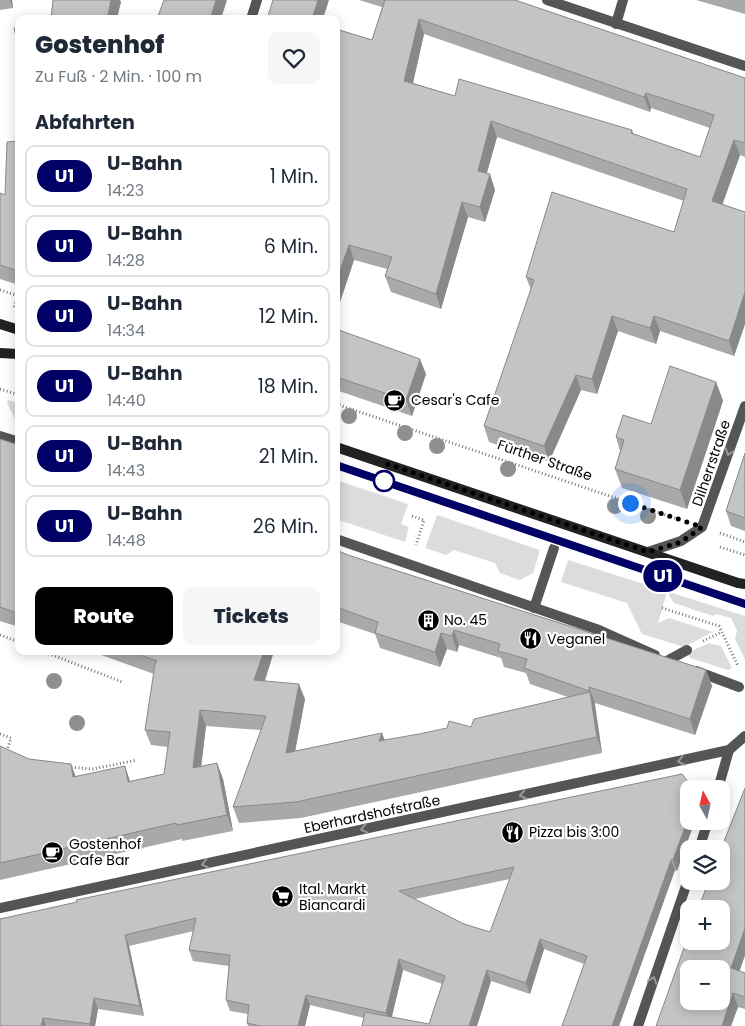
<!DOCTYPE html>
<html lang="de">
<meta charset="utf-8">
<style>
:root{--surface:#fff;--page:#f6f6f7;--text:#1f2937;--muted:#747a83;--line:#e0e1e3;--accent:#000}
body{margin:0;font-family:Poppins,sans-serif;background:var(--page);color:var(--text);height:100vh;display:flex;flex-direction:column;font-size:19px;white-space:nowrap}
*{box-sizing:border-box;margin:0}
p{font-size:16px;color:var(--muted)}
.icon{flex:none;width:28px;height:28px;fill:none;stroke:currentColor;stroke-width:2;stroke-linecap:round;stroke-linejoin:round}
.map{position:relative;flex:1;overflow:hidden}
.details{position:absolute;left:15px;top:15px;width:325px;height:640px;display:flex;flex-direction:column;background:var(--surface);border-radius:10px;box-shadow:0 2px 12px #0003}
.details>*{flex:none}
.badge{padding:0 10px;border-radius:16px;font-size:18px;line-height:32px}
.needle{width:32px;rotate:352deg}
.fabs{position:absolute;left:680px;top:780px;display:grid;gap:10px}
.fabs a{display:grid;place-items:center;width:50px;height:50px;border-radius:10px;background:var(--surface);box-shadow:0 2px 12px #0003;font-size:25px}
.you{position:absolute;width:25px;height:25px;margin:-12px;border:4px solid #fff;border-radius:50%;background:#1a73e8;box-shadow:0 0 0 8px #1a73e833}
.map>.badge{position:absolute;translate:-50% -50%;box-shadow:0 0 0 2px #fff}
h2{padding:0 20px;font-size:19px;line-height:45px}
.round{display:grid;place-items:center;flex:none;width:52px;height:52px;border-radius:10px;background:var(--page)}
.overview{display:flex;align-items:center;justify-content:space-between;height:85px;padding:0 20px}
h1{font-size:24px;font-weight:800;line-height:38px}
.button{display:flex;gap:10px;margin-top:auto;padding:10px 20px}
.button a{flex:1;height:58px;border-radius:10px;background:var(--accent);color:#fff;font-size:20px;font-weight:800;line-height:58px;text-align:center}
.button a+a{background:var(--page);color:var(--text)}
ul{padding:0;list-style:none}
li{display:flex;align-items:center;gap:15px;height:62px;margin:0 10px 8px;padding:0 10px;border:2px solid var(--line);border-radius:10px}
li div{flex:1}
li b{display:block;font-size:19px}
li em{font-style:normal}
li .badge{min-width:55px;font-weight:700;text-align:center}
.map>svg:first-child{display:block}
</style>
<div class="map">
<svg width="745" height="1026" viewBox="0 0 745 1026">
<rect width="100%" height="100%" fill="#fff"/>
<g fill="#dcdcdc">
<path d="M 8,400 L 19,403 L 19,427 L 7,403 Z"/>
<path d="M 336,480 L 408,504 L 401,524 L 409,527 L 405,542 L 336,519 Z"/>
<path d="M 437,515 L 540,550 L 533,573 L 520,580 L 500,573 L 495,563 L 454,550 L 446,555 L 425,548 Z"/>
<path d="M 568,560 L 745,616 L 745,659 L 735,639 L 737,631 L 731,618 L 716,614 L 713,616 L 674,603 L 667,592 L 658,623 L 669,618 L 713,632 L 684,647 L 642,634 L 627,603 L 561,582 Z"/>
<path d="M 709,643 L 721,646 L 732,668 L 728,670 L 690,658 L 687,653 Z"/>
</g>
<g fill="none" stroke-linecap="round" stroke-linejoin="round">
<g stroke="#777" stroke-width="3" stroke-dasharray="1 2.5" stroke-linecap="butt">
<path d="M 0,290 L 19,296"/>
<path d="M 14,307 L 18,296"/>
<path d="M 0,389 L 19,395"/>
<path d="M 336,404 L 678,519"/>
<path d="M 412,516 L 424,520 L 416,545"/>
<path d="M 720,533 L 745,542"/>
<path d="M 720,547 L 745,555"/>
<path d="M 662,608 L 719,626 L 738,666"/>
<path d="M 0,635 L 19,642"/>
<path d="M 703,641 L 722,632"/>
<path d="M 42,651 L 122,682"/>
<path d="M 0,734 L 11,738 L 7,751"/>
<path d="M 68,767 L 93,769 L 137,760"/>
</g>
<g stroke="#555" stroke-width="10">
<path d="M 547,0 L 745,66"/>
<path d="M 251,19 L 257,0"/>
<path d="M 616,24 L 623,0"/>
<path d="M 0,436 L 19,442"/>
<path d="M 336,539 L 599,630 L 655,655"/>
<path d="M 648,552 L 681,541 L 702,527 L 745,406"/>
<path d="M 534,608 L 554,548"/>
<path d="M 667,661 L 687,650"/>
<path d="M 696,671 L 739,687"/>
<path d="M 718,789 L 729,750"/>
<path d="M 699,849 L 708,821"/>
<path d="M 0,908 L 729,750 L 745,736"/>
<path d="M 638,1026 L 689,877"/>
</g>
<g stroke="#222" stroke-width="10">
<path d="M 0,324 L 19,330"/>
<path d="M 0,353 L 19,354"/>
<path d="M 336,447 L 738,583 L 745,584"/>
</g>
</g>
<g fill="#8f8f8f">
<circle cx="349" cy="416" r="8"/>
<circle cx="405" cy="433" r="8"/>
<circle cx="437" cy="446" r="8"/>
<circle cx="508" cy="469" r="8"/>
<circle cx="615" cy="506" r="8"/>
<circle cx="648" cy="516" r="8"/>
<circle cx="54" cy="681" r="8"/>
<circle cx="77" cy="723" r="8"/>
</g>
<g fill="#a9a9a9" fill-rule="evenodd">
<path d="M 0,0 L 12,0 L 13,8 L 0,10 Z"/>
<path d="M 359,0 L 515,0 L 745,78 L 745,157 L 740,155 L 722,204 L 745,212 L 745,324 L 734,356 L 660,331 L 656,344 L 618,331 L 597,394 L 581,390 L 549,462 L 489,442 L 484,426 L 531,290 L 526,277 L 674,232 L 684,201 L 497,137 L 487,173 L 495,190 L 485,222 L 468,217 L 441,309 L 391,292 L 385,276 L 387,269 L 354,260 L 336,314 L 336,29 L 372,40 L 382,7 ZM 424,34 L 650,112 L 651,108 L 710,128 L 700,157 L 634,134 L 632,130 L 455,96 L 413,83 Z"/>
<path d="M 696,0 L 745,0 L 745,14 Z"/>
<path d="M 19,141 L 19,285 L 0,279 L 0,193 L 5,195 Z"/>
<path d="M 336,329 L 426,374 L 412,416 L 336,390 Z"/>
<path d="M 716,382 L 723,401 L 687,509 L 622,488 L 615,469 L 620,451 L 616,437 L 651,424 Z"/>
<path d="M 0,439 L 19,445 L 19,627 L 0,621 Z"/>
<path d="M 745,453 L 745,531 L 731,526 L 726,511 Z"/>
<path d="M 336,550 L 348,555 L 706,670 L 712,686 L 695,735 L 595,703 L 602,753 L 301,818 L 239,823 L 233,807 L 261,730 L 206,726 L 201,767 L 217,763 L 223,779 L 233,831 L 182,841 L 182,839 L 0,880 L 0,746 L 29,759 L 71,764 L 75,776 L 130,781 L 164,774 L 168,747 L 151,745 L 145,730 L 154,674 L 90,651 L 274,651 L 265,681 L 305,699 L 295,751 L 382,733 L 384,740 L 471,727 L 568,697 L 530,684 L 526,673 L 504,667 L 501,658 L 459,645 L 457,652 L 447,649 L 440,667 L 380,648 L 375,634 L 336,621 Z"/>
<path d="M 682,774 L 677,871 L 675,870 L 619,1026 L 562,1026 L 584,964 L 544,949 L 530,994 L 491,981 L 477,1026 L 362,1026 L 364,1018 L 310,1005 L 305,1026 L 248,1026 L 247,1023 L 248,1014 L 230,1011 L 226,1000 L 229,966 L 193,961 L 189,950 L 194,931 L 129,946 L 144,1016 L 98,1009 L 95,1026 L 0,1026 L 0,919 ZM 510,879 L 490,932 L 464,924 L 415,899 ZM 403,970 L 442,984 L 429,1024 L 392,1017 Z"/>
<path d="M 745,788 L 745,955 L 739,971 L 745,973 L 745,1009 L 738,1007 L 731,1026 L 656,1026 Z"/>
</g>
<g fill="#898989">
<path d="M 10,0 L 12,0 L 13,8 Z"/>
<path d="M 111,0 L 120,0 L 121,2 L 117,19 L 107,19 Z"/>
<path d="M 216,0 L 227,0 L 221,19 L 210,19 Z"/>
<path d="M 318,0 L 329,0 L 323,19 L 312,19 Z"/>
<path d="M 419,19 L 424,34 L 410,96 L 404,81 Z"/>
<path d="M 646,93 L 651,108 L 650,112 L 644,97 Z"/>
<path d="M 491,121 L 497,137 L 483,186 L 478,171 Z"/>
<path d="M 734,140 L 740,155 L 718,217 L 712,201 Z"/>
<path d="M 490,174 L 495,190 L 485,222 L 480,207 Z"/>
<path d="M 462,202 L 468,217 L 441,309 L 436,294 Z"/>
<path d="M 349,245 L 354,260 L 336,314 L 336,282 Z"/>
<path d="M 745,292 L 745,324 L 734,356 L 729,341 Z"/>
<path d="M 612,316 L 618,331 L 597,394 L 592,379 Z"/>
<path d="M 654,316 L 660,331 L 656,344 L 650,328 Z"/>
<path d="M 420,359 L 426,374 L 412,416 L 406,400 Z"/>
<path d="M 576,375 L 581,390 L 549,462 L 544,446 Z"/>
<path d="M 716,382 L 723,401 L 687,509 L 680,490 Z"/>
<path d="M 454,630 L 459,645 L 457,652 L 452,636 Z"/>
<path d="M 441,633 L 447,649 L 440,667 L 435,652 Z"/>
<path d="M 264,651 L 274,651 L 260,695 L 254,680 Z"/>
<path d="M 706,670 L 712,686 L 695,735 L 690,719 Z"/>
<path d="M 299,684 L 305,699 L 292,768 L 286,753 Z"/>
<path d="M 589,687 L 595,703 L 595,706 L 589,691 Z"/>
<path d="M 590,692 L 595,707 L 602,753 L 597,737 Z"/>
<path d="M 200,710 L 206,726 L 199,784 L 193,768 Z"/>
<path d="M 382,733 L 388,749 L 379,741 Z"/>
<path d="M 217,763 L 223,779 L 233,831 L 227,815 Z"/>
<path d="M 71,764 L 77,780 L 73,777 Z"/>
<path d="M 125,766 L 130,781 L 128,782 Z"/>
<path d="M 689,816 L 689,821 L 695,821 L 677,871 L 673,860 Z"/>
<path d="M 671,860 L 675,870 L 619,1026 L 612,1026 Z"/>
<path d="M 745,928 L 745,955 L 736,982 L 731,968 Z"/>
<path d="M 125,935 L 129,946 L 144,1016 L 140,1006 Z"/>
<path d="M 540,939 L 544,949 L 530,994 L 526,983 Z"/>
<path d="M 399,959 L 403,970 L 390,1024 L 386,1013 Z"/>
<path d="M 487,970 L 491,981 L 477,1026 L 469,1026 Z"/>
<path d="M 733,993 L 738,1007 L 731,1026 L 722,1026 Z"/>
<path d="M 306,995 L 310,1005 L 305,1026 L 298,1026 Z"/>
<path d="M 94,998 L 98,1009 L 95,1026 L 91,1026 L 90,1024 Z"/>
<path d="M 43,1018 L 46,1026 L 41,1026 Z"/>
</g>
<g fill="#c4c4c4" stroke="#898989" fill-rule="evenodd">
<path d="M 53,0 L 111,0 L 107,19 L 51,19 Z"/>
<path d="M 164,0 L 216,0 L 210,19 L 157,19 Z"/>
<path d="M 273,0 L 318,0 L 312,19 L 267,19 Z"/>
<path d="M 385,0 L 515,0 L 745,78 L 745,143 L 734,140 L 712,201 L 745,212 L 745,292 L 729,341 L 654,316 L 650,328 L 612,316 L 592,379 L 576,375 L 544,446 L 484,426 L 534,280 L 526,277 L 552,192 L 674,232 L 687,189 L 491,121 L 478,171 L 490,174 L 480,207 L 462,202 L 436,294 L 385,276 L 392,257 L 349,245 L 336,282 L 336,29 L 372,40 ZM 419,19 L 644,97 L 646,93 L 714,115 L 700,157 L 631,133 L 632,130 L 459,79 L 455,96 L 404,81 Z"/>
<path d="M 19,27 L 19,50 L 14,28 Z"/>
<path d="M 19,141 L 19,271 L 0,265 L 0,193 L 5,195 L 7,142 Z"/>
<path d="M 336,329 L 420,359 L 406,400 L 336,377 Z"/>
<path d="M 670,366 L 716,382 L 680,490 L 615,469 L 624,440 L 616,437 L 623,415 L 651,424 Z"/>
<path d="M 0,439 L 19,445 L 19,608 L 17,613 L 0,607 Z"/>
<path d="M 745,453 L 745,518 L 726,511 Z"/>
<path d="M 336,550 L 348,555 L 706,670 L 690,719 L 589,687 L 589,691 L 524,668 L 527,659 L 498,651 L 500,644 L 454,630 L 452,636 L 441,633 L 435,652 L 375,633 L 378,622 L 336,607 Z"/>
<path d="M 129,651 L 264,651 L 254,680 L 299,684 L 286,753 L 382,733 L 379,741 L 419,734 L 447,728 L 449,721 L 471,727 L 474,719 L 590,692 L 597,737 L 296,802 L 233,807 L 266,716 L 200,710 L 193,768 L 217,763 L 227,815 L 177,825 L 176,823 L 0,863 L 0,746 L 29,759 L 71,764 L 73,777 L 125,766 L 128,782 L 164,774 L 170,732 L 145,730 L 155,664 L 157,661 Z"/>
<path d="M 682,774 L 694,789 L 689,789 L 689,816 L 673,860 L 671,860 L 612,1026 L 562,1026 L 587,956 L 540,939 L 526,983 L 487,970 L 469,1026 L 362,1026 L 365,1012 L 429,1024 L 445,976 L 399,959 L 386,1013 L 306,995 L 298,1026 L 260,1026 L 247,1023 L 249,1005 L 226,1000 L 230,955 L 189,950 L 196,918 L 125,935 L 140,1006 L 94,998 L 90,1024 L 43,1018 L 41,1026 L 0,1026 L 0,919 L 77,902 L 76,900 ZM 514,867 L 490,932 L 464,924 L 399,891 Z"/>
<path d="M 745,788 L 745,928 L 731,968 L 745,973 L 745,997 L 733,993 L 722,1026 L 656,1026 L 689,934 L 689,941 L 721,941 L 721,909 L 698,909 L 709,881 L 721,881 L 721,849 ZM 689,969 L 721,969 L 721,1001 L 689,1001 Z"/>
</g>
<defs><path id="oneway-chevron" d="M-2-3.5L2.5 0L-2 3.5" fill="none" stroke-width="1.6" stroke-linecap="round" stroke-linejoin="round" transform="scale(1.25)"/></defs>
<g stroke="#999">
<use href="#oneway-chevron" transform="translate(729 452) rotate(109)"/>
<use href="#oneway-chevron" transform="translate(681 761) rotate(168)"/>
<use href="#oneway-chevron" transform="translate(523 795) rotate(168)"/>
<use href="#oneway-chevron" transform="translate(364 829) rotate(168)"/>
<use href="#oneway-chevron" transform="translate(205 864) rotate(168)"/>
<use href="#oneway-chevron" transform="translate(653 980) rotate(-71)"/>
</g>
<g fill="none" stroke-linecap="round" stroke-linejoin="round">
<defs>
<path id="line" d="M 336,465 L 745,604"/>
</defs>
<use href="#line" stroke="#fff" stroke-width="11"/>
<use href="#line" stroke="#006" stroke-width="8"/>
<path stroke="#000" stroke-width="5" stroke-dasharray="0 9" d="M 384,481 L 387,464 L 648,552 L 681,542 L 702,527 L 630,503"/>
</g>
<defs>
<symbol id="cafe-disc" viewBox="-11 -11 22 22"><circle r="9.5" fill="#000" stroke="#fff"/><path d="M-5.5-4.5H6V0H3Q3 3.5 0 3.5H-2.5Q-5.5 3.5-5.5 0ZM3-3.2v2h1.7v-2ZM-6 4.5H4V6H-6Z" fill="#fff"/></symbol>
<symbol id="building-disc" viewBox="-11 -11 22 22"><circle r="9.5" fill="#000" stroke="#fff"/><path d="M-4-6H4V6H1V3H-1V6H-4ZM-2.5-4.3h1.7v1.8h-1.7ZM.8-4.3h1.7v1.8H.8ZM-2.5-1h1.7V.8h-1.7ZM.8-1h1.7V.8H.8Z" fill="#fff"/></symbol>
<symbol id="restaurant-disc" viewBox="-11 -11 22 22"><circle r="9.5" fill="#000" stroke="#fff"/><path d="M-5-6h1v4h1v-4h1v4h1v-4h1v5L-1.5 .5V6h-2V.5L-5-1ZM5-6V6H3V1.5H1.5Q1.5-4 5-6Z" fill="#fff"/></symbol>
<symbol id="supermarket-disc" viewBox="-11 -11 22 22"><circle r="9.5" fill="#000" stroke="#fff"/><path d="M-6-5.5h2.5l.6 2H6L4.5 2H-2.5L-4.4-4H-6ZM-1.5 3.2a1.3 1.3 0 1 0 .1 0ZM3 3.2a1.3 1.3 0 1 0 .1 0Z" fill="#fff"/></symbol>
</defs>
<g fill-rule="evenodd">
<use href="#cafe-disc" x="382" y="388" width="25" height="25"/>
<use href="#building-disc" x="416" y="608" width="25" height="25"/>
<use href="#restaurant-disc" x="518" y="626" width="25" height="25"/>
<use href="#restaurant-disc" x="500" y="820" width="25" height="25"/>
<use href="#cafe-disc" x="40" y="840" width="25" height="25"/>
<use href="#supermarket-disc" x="270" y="884" width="25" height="25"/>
</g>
<circle fill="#fff" stroke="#006" stroke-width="2.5" cx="384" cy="481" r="10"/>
<g text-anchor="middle" stroke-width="4.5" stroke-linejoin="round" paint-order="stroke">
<g font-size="14" fill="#000" stroke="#fff" text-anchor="start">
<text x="411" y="405">Cesar's Cafe</text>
<text x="444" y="625">No. 45</text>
<text x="547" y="644">Veganel</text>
<text x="529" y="837">Pizza bis 3:00</text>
<text x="69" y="849">Gostenhof<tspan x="69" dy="16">Cafe Bar</tspan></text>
<text x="299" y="894">Ital. Markt<tspan x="299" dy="16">Biancardi</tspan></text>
</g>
<g font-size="14" fill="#000" stroke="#fff">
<text transform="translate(545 460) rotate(19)" y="5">Fürther Straße</text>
<text transform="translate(711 463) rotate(-71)" y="5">Dilherrstraße</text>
<text transform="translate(372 814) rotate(-12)" y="5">Eberhardshofstraße</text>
</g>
</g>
</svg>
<div class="fabs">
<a><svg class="needle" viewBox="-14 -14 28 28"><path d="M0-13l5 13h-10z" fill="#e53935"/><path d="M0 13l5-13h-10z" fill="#747a83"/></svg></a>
<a><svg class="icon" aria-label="layers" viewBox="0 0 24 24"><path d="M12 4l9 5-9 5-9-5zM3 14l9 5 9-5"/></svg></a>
<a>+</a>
<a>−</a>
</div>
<div class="you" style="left:630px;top:503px"></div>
<b class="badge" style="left:663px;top:576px;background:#006;color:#fff">U1</b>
<section class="details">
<div class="overview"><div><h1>Gostenhof</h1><p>Zu Fuß · 2 Min. · 100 m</p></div><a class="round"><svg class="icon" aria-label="heart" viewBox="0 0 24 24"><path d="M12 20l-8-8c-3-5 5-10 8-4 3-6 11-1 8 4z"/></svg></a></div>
<h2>Abfahrten</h2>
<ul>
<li><span class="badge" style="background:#006;color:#fff">U1</span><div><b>U-Bahn</b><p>14:23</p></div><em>1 Min.</em></li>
<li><span class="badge" style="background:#006;color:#fff">U1</span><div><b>U-Bahn</b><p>14:28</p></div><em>6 Min.</em></li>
<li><span class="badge" style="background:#006;color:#fff">U1</span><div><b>U-Bahn</b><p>14:34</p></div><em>12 Min.</em></li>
<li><span class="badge" style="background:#006;color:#fff">U1</span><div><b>U-Bahn</b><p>14:40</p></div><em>18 Min.</em></li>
<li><span class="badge" style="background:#006;color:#fff">U1</span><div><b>U-Bahn</b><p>14:43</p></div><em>21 Min.</em></li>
<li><span class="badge" style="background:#006;color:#fff">U1</span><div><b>U-Bahn</b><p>14:48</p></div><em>26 Min.</em></li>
</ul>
<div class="button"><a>Route</a><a>Tickets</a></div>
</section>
</div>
